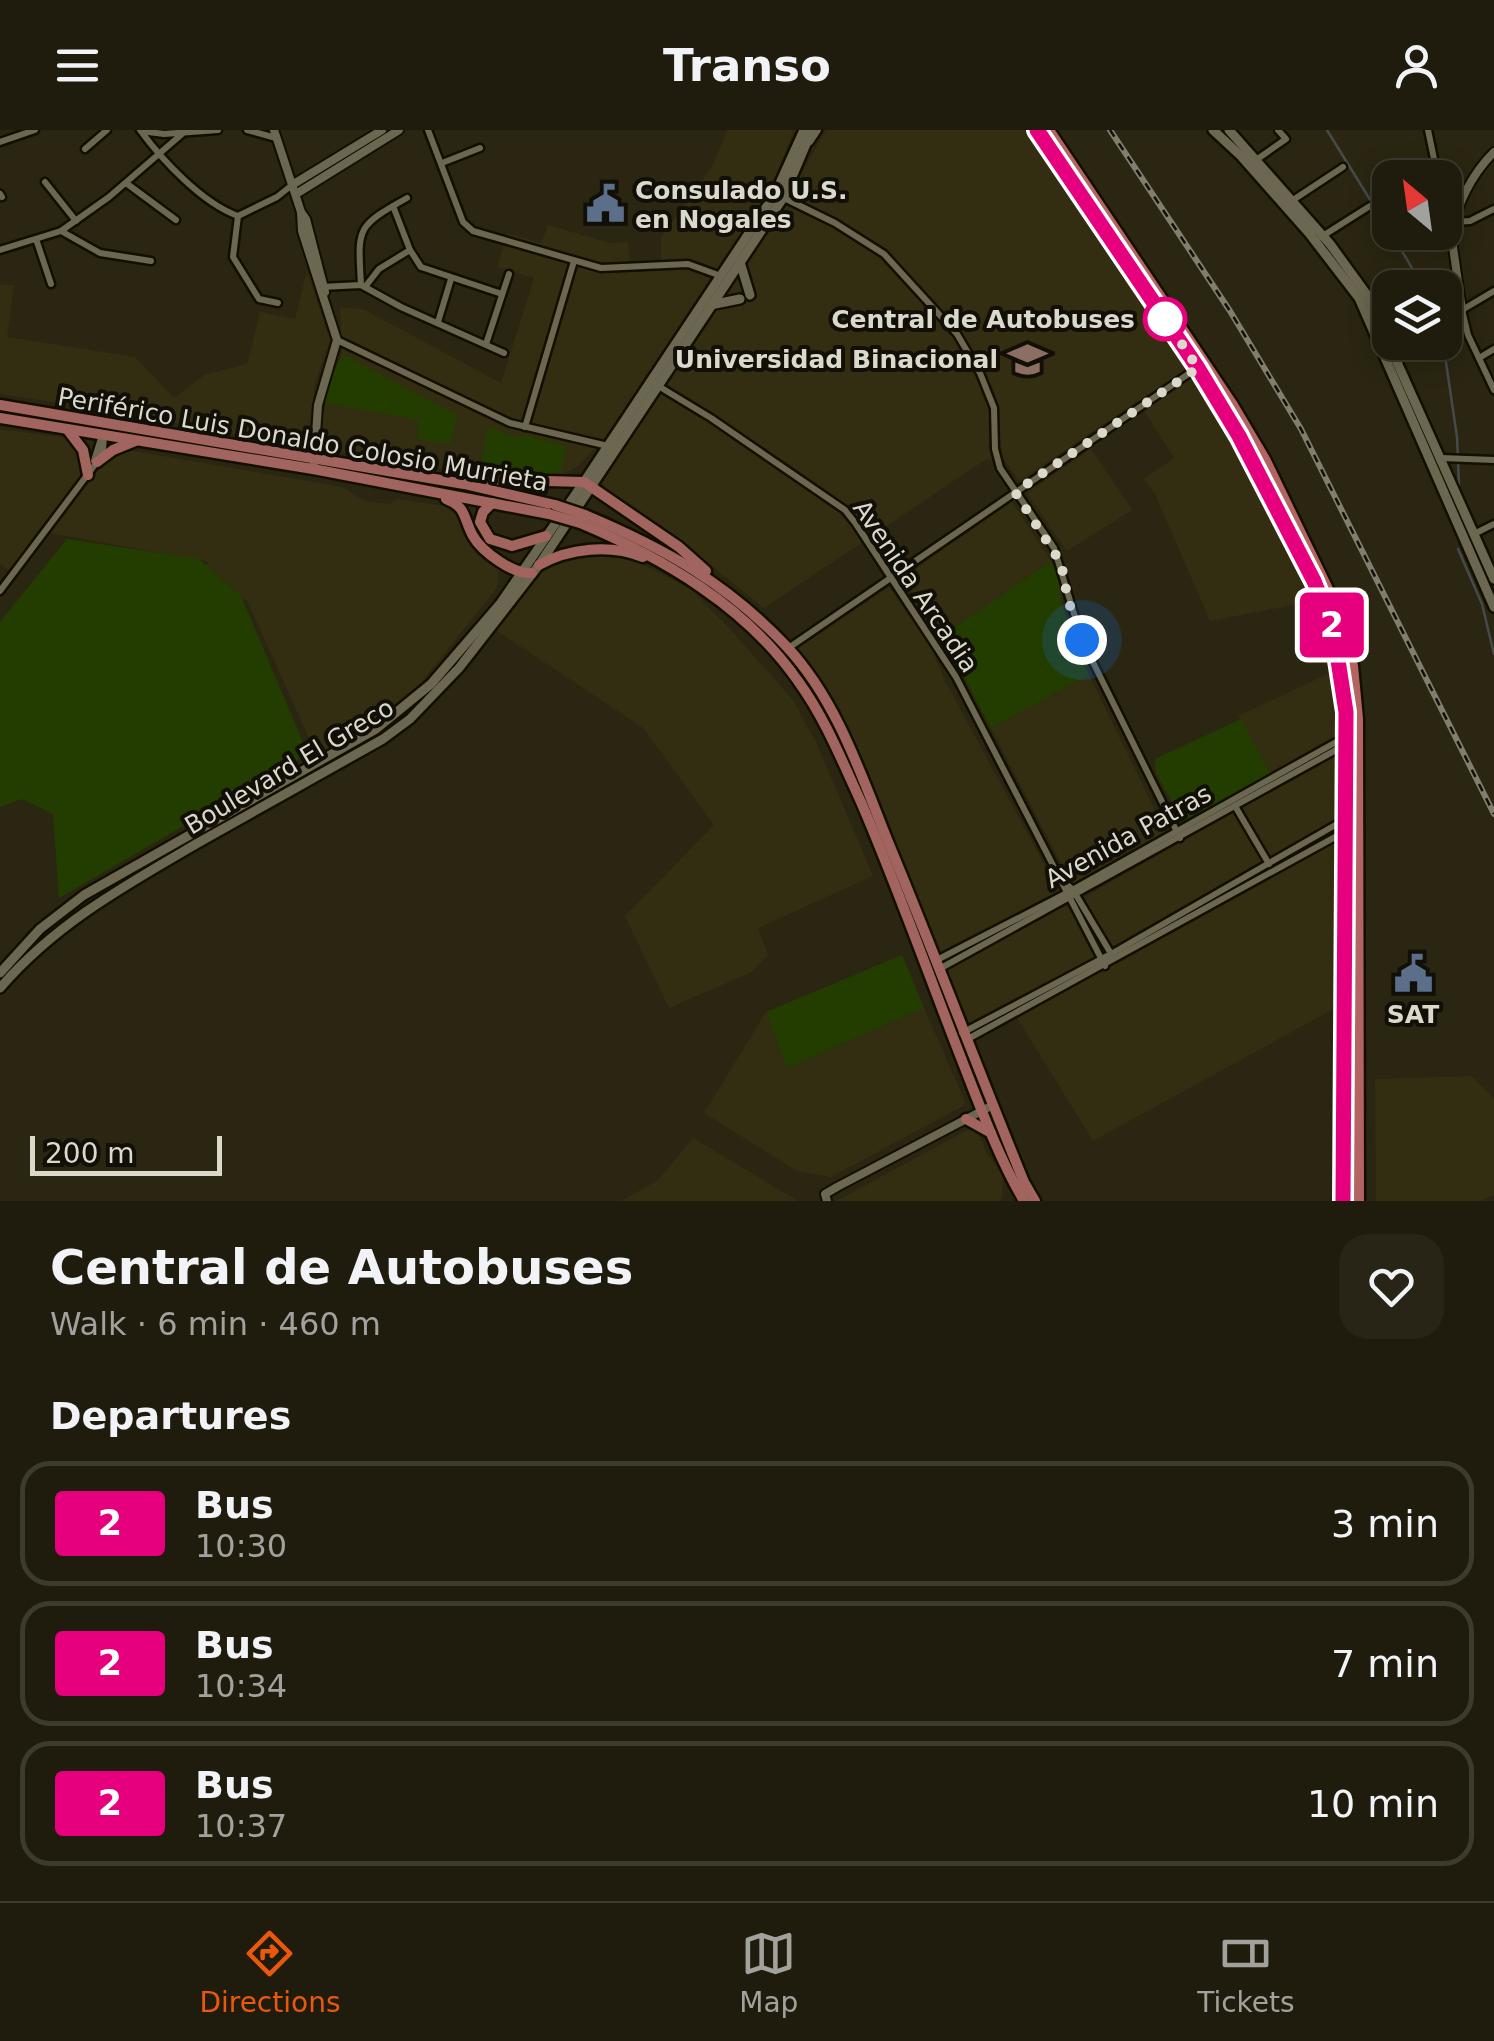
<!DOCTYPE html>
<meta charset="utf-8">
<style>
:root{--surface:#201c0d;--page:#282516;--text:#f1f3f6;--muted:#a2a19d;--line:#3d3a2e;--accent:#ea580c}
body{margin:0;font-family:"DejaVu Sans",sans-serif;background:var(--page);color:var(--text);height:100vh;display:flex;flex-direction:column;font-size:38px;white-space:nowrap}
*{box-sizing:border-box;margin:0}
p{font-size:32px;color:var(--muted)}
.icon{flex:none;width:55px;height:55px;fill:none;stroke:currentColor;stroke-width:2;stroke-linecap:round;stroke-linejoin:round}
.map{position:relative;height:1071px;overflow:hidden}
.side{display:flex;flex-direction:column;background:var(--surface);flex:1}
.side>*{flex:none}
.badge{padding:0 20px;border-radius:8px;font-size:35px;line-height:65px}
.needle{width:65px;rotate:331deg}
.tools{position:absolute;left:1372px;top:30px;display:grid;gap:20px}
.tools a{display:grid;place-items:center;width:90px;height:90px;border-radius:20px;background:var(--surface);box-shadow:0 5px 25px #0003,0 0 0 2px var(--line);font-size:50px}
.scale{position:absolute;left:30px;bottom:25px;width:192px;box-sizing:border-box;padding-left:10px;border:5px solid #dbd9cc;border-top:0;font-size:28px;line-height:35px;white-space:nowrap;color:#dbd9cc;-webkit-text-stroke:8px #110f07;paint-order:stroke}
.you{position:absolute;width:50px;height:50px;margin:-25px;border:8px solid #fff;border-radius:50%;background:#1a73e8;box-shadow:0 0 0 15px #1a73e833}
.map>.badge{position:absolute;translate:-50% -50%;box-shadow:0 0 0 5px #fff}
h2{padding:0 50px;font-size:38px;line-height:90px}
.round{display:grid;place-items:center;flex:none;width:105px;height:105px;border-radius:30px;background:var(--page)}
.overview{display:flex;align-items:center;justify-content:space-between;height:170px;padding:0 50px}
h1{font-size:48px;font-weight:800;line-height:75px}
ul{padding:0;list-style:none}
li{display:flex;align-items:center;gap:30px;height:125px;margin:0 20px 15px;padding:0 30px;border:5px solid var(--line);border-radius:30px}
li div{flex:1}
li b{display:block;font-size:38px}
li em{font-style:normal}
li .badge{min-width:110px;font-weight:700;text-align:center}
header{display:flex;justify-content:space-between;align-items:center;height:130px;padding:0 50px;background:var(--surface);font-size:45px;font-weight:800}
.tab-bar{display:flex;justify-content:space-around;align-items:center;height:140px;border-top:2px solid var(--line);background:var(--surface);font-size:28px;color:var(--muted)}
.tab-bar a{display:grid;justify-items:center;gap:5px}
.tab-bar .current{color:var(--accent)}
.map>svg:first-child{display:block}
</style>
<header><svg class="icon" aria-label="menu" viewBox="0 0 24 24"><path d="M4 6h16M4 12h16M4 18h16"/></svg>Transo<svg class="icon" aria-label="person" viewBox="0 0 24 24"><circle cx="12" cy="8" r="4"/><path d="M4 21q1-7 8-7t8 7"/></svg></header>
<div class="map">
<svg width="1494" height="1071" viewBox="0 0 1494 1071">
<rect width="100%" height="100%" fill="#2a2611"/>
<g fill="#332e12">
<path d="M 727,0 L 794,0 L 768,66 L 604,309 L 578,336 L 559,347 L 483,346 L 317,318 L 328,261 L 342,224 L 340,177 L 365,180 L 501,253 L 534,148 L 497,137 L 507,103 L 541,113 L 548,95 L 610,113 L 628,112 L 630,131 L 661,130 L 661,107 L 713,35 Z"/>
<path d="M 826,0 L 1027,0 L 1196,246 L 1311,459 L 1314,471 L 1210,491 L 1155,364 L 1144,349 L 1174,328 L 1138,271 L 1019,351 L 1004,329 L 985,330 L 764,478 L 713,437 L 613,367 L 602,353 L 793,59 Z"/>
<path d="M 307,141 L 330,211 L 315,253 L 306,319 L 124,283 L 0,264 L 0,155 L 14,155 L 7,207 L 135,227 L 174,268 L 204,245 L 247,234 L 260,182 L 295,189 Z"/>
<path d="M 0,299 L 67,308 L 77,318 L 82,334 L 83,347 L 9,440 L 0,434 Z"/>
<path d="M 1091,319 L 1132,380 L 1067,421 L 1027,363 Z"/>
<path d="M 134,321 L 342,357 L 365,371 L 389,374 L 398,369 L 451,377 L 457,384 L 466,409 L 499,439 L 497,458 L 419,555 L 383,585 L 317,626 L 247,470 L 192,456 L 209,432 L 50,403 L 108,328 L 117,322 Z"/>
<path d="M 1012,372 L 1051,431 L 942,506 L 902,448 Z"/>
<path d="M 570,426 L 626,426 L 691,459 L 730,499 L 793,570 L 817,614 L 873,746 L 758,798 L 768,825 L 752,842 L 669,878 L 625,786 L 714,695 L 643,598 L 497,501 L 550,432 Z"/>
<path d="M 889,457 L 930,514 L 944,549 L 1067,777 L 1276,658 L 1238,586 L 1332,542 L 1342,622 L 1339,876 L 1093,1011 L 1008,873 L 969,893 L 851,603 L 837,575 L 797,519 Z"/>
<path d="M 1089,545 L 1166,703 L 1072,754 L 991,598 Z"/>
<path d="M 924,878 L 965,971 L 963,976 L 831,1047 L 797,1041 L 704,983 L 766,882 L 787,938 Z"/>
<path d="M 1472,946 L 1494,969 L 1494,1065 L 1480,1071 L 1376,1071 L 1375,949 Z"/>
<path d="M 975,996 L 987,1024 L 1003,1044 L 1002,1068 L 998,1071 L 836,1071 Z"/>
<path d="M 693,1008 L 798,1071 L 621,1071 L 658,1050 Z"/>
</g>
<g fill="#233d00">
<path d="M 342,224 L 457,285 L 451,314 L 417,309 L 419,290 L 325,273 L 331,248 Z"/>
<path d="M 488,296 L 515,308 L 525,305 L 566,316 L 561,341 L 536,347 L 479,344 Z"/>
<path d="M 67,409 L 199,429 L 241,466 L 308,624 L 59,768 L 53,684 L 22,669 L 0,677 L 0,492 Z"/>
<path d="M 1051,431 C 1060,445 1059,461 1063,477 C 1070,501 1079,523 1089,545 L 991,598 L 942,506 Z"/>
<path d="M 1241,589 L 1271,645 L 1183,691 L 1156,644 L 1155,629 Z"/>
<path d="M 902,825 L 924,878 L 787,938 L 766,882 Z"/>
</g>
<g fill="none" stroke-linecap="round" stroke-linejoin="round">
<g stroke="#444b4a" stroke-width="2.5">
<path d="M 1327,0 L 1390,102"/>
<path d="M 1391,103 L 1424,158"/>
<path d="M 1443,212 L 1457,307 L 1459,355"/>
<path d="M 1458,419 L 1482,474 L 1494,524"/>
</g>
<defs>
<g id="minor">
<path d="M 140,0 C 162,30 202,73 238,86 L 277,67 L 292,55"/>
<path d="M 247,0 L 276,8"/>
<path d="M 428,0 L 463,92 L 473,101 L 601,138 L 688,134 L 721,146"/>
<path d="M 1428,0 L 1438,48"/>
<path d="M 141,1 L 164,4 L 218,0"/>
<path d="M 0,12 L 35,0"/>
<path d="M 810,12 L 818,0"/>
<path d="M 85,19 L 107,0"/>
<path d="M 1256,30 L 1286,9 L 1278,0"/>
<path d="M 442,33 L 480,18"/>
<path d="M 45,52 L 76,91"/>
<path d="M 126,53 L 176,90"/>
<path d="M 0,64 L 2,67"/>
<path d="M 782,67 L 835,93 L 884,124 L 957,204 L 980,243 L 994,278 L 995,319 L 1000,338 L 1054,418 L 1082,510 L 1180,708"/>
<path d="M 1290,72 L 1343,37"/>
<path d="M 393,76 L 410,120 L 421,137 L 502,164"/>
<path d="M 1445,77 L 1450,100"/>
<path d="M 238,86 L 233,127 L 259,169 L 278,173"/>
<path d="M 1454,92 L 1470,91 L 1494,79"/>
<path d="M 61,101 L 100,123 L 151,131"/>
<path d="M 1321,107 L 1370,76"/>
<path d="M 36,109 L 51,154"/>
<path d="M 0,120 L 61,101 L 109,67 L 182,4"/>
<path d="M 361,155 C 358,98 355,97 407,68"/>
<path d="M 321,157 L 361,155 L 401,177 L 504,223"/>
<path d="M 365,157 L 379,139 L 410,120"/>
<path d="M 1494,161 L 1462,180 L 1468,205 L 1494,260"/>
<path d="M 438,192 L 451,149"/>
<path d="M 337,210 L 510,293 L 608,316"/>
<path d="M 486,214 L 509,144"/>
<path d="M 1479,228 L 1494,219"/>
<path d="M 655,254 L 711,288 L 845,380 L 856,394 L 956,547 L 1105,836"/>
<path d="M 525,297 L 574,131"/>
<path d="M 1441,328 L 1494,330"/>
<path d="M 94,331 L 102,305"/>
<path d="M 1474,404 L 1494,394"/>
<path d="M 0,461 L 97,332 L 103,319 L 104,306"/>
<path d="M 787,519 L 1197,238"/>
<path d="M 1235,676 L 1269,734"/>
<path d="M 1063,751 L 1073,760 L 1113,827"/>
<path d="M 935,831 L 1065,764 L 1345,607"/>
<path d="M 941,838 L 1345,615"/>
<path d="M 962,903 L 1111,824 L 1344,690"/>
<path d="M 966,910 L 1346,701 L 1360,698"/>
</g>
<g id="tertiary">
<path d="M 274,0 L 301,82 L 306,89 L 325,162"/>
<path d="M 292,55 L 382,0"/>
<path d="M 296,64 L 399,0"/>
<path d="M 301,82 L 302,101 L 337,210 L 318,275 L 314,334"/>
<path d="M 1445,182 L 1462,180 L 1451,103 C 1458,73 1472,44 1494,22"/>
<path d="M 1370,185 L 1390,182"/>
<path d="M 827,1071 L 825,1064 L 837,1057 L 993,975"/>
</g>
<g id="secondary">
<path d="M 1213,0 L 1241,26 L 1309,103 L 1359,168 L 1494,477"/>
<path d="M 1229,0 L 1330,114 L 1367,165 L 1494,449"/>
<path d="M 740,132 L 750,165"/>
<path d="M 715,174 L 740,169"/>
<path d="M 0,843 L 40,799 L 84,765 L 376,599 L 431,554 L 500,474 L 584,352 L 775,64 L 804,0"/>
<path d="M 0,858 C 55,794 124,756 196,714 C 258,679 321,644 383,609 L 410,589 L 459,538 L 539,435 L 783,68 L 812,0"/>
</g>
<g id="primary">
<path d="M 0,275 L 464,354 L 555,375"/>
<path d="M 0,288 L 313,339 L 549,384"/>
<path d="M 67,299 L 83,320 L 88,345"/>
<path d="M 97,332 L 113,320 L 135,311"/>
<path d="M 463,349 L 584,352 L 679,417 L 706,441"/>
<path d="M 446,369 C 467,377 463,388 473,406 C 482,422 514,445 532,443"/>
<path d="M 492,373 L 483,382 L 480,392 L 490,409 L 512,416 L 546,406"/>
<path d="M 585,385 C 664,418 728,454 787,517 C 839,573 863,651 891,719 C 937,830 979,942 1024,1052 L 1035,1071"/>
<path d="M 580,393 C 663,428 746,476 798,551 C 825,588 842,631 861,672 C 898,758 929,846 963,933 C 981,979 999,1028 1024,1071"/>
<path d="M 539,435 C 569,418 610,414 643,427"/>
<path d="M 966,989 L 991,1003"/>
</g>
<g id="trunk">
<path d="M 1037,0 L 1198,238 L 1252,328 L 1323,470 L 1333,499 L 1346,582 L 1343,1071"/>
<path d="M 1049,0 L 1233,275 L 1265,329 L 1342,488 L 1353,536 L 1358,589 L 1359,1071"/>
</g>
</defs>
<use href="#minor" stroke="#130f00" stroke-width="11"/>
<use href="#tertiary" stroke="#130f00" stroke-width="12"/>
<use href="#secondary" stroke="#130f00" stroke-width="14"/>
<use href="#primary" stroke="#130f00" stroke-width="15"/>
<use href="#trunk" stroke="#130f00" stroke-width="15"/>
<use href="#minor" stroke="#6b6750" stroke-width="6"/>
<use href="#tertiary" stroke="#6b6750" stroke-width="8"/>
<use href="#secondary" stroke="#6b6750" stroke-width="9"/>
<use href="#primary" stroke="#a2645e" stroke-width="10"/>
<use href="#trunk" stroke="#b46363" stroke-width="10"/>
<defs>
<path id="rail" d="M 1110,0 L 1230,181 L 1301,299 L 1494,684"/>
</defs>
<use href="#rail" stroke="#817e6d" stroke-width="6"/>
<use href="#rail" stroke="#110f07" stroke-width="2.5" stroke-dasharray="8" stroke-linecap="butt"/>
<defs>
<g id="primary-bridge">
<path d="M 555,375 L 585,385"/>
<path d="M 549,384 L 580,393"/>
</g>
</defs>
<use href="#primary-bridge" stroke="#130f00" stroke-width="15" stroke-linecap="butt"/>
<use href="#primary-bridge" stroke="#a2645e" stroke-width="10"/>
</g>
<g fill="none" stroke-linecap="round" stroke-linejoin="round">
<defs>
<path id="line" d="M 1037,0 L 1198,238 L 1239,306 L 1314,451 L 1333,498 L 1346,582 L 1343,1071"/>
</defs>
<use href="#line" stroke="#fff" stroke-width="22"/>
<use href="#line" stroke="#e6007e" stroke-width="15"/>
<path stroke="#dbd9cc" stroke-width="10" stroke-dasharray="0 18" d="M 1082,510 L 1068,470 L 1061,433 L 1015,362 L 1198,238 L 1165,189"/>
</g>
<defs>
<symbol id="civic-bare" viewBox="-9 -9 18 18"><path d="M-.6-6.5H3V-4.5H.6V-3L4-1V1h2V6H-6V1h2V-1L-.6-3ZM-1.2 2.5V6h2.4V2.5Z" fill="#5c6f8a" stroke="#110f07" stroke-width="2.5" paint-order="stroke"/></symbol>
<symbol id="university-bare" viewBox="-9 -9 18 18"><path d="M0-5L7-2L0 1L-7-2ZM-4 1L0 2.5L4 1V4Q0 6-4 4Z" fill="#8d6e63" stroke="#110f07" stroke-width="2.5" paint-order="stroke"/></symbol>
</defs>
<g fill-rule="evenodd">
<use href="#civic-bare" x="578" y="46" width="55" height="55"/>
<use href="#university-bare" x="1000" y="202" width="55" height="55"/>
<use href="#civic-bare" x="1386" y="816" width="55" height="55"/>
</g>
<circle fill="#fff" stroke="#e6007e" stroke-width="5" cx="1165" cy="189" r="20"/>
<g text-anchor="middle" stroke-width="8" stroke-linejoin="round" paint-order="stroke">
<g font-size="25" font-weight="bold" fill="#dbd9cc" stroke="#110f07" text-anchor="start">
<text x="635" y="69">Consulado U.S.<tspan x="635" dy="29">en Nogales</tspan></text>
<text x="998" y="238" text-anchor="end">Universidad Binacional</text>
<text x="1413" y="893" text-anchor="middle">SAT</text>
</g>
<g font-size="25" font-weight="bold" fill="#dbd9cc" stroke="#110f07" text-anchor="end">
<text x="1135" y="198">Central de Autobuses</text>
</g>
<g font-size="25" fill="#dbd9cc" stroke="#110f07">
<text transform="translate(303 309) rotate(10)" y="9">Periférico Luis Donaldo Colosio Murrieta</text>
<text transform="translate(916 456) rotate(56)" y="9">Avenida Arcadia</text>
<text transform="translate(289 636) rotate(-31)" y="9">Boulevard El Greco</text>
<text transform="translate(1128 706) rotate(-29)" y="9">Avenida Patras</text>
</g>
</g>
</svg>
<div class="tools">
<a><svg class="needle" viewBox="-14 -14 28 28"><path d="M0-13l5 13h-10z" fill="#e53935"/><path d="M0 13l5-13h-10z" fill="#a2a19d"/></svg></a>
<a><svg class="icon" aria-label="layers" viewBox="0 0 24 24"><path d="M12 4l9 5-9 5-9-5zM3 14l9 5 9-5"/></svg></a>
</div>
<div class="scale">200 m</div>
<div class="you" style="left:1082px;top:510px"></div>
<b class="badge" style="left:1332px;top:495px;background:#e6007e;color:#fff">2</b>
</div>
<section class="side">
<div class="overview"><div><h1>Central de Autobuses</h1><p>Walk · 6 min · 460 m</p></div><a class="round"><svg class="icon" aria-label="heart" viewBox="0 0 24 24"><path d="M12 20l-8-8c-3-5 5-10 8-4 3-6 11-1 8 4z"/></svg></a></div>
<h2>Departures</h2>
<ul>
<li><span class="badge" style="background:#e6007e;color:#fff">2</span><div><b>Bus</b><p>10:30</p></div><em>3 min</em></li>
<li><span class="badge" style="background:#e6007e;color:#fff">2</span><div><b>Bus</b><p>10:34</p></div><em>7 min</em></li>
<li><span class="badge" style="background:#e6007e;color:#fff">2</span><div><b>Bus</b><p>10:37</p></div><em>10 min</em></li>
</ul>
</section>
<nav class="tab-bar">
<a class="current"><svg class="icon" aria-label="directions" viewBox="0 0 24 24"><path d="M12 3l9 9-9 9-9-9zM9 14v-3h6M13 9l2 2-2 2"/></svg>Directions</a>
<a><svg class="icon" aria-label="map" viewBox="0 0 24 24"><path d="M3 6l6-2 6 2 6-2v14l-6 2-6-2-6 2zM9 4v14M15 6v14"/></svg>Map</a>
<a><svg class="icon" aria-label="tickets" viewBox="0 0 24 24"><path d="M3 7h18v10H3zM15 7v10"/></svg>Tickets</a>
</nav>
